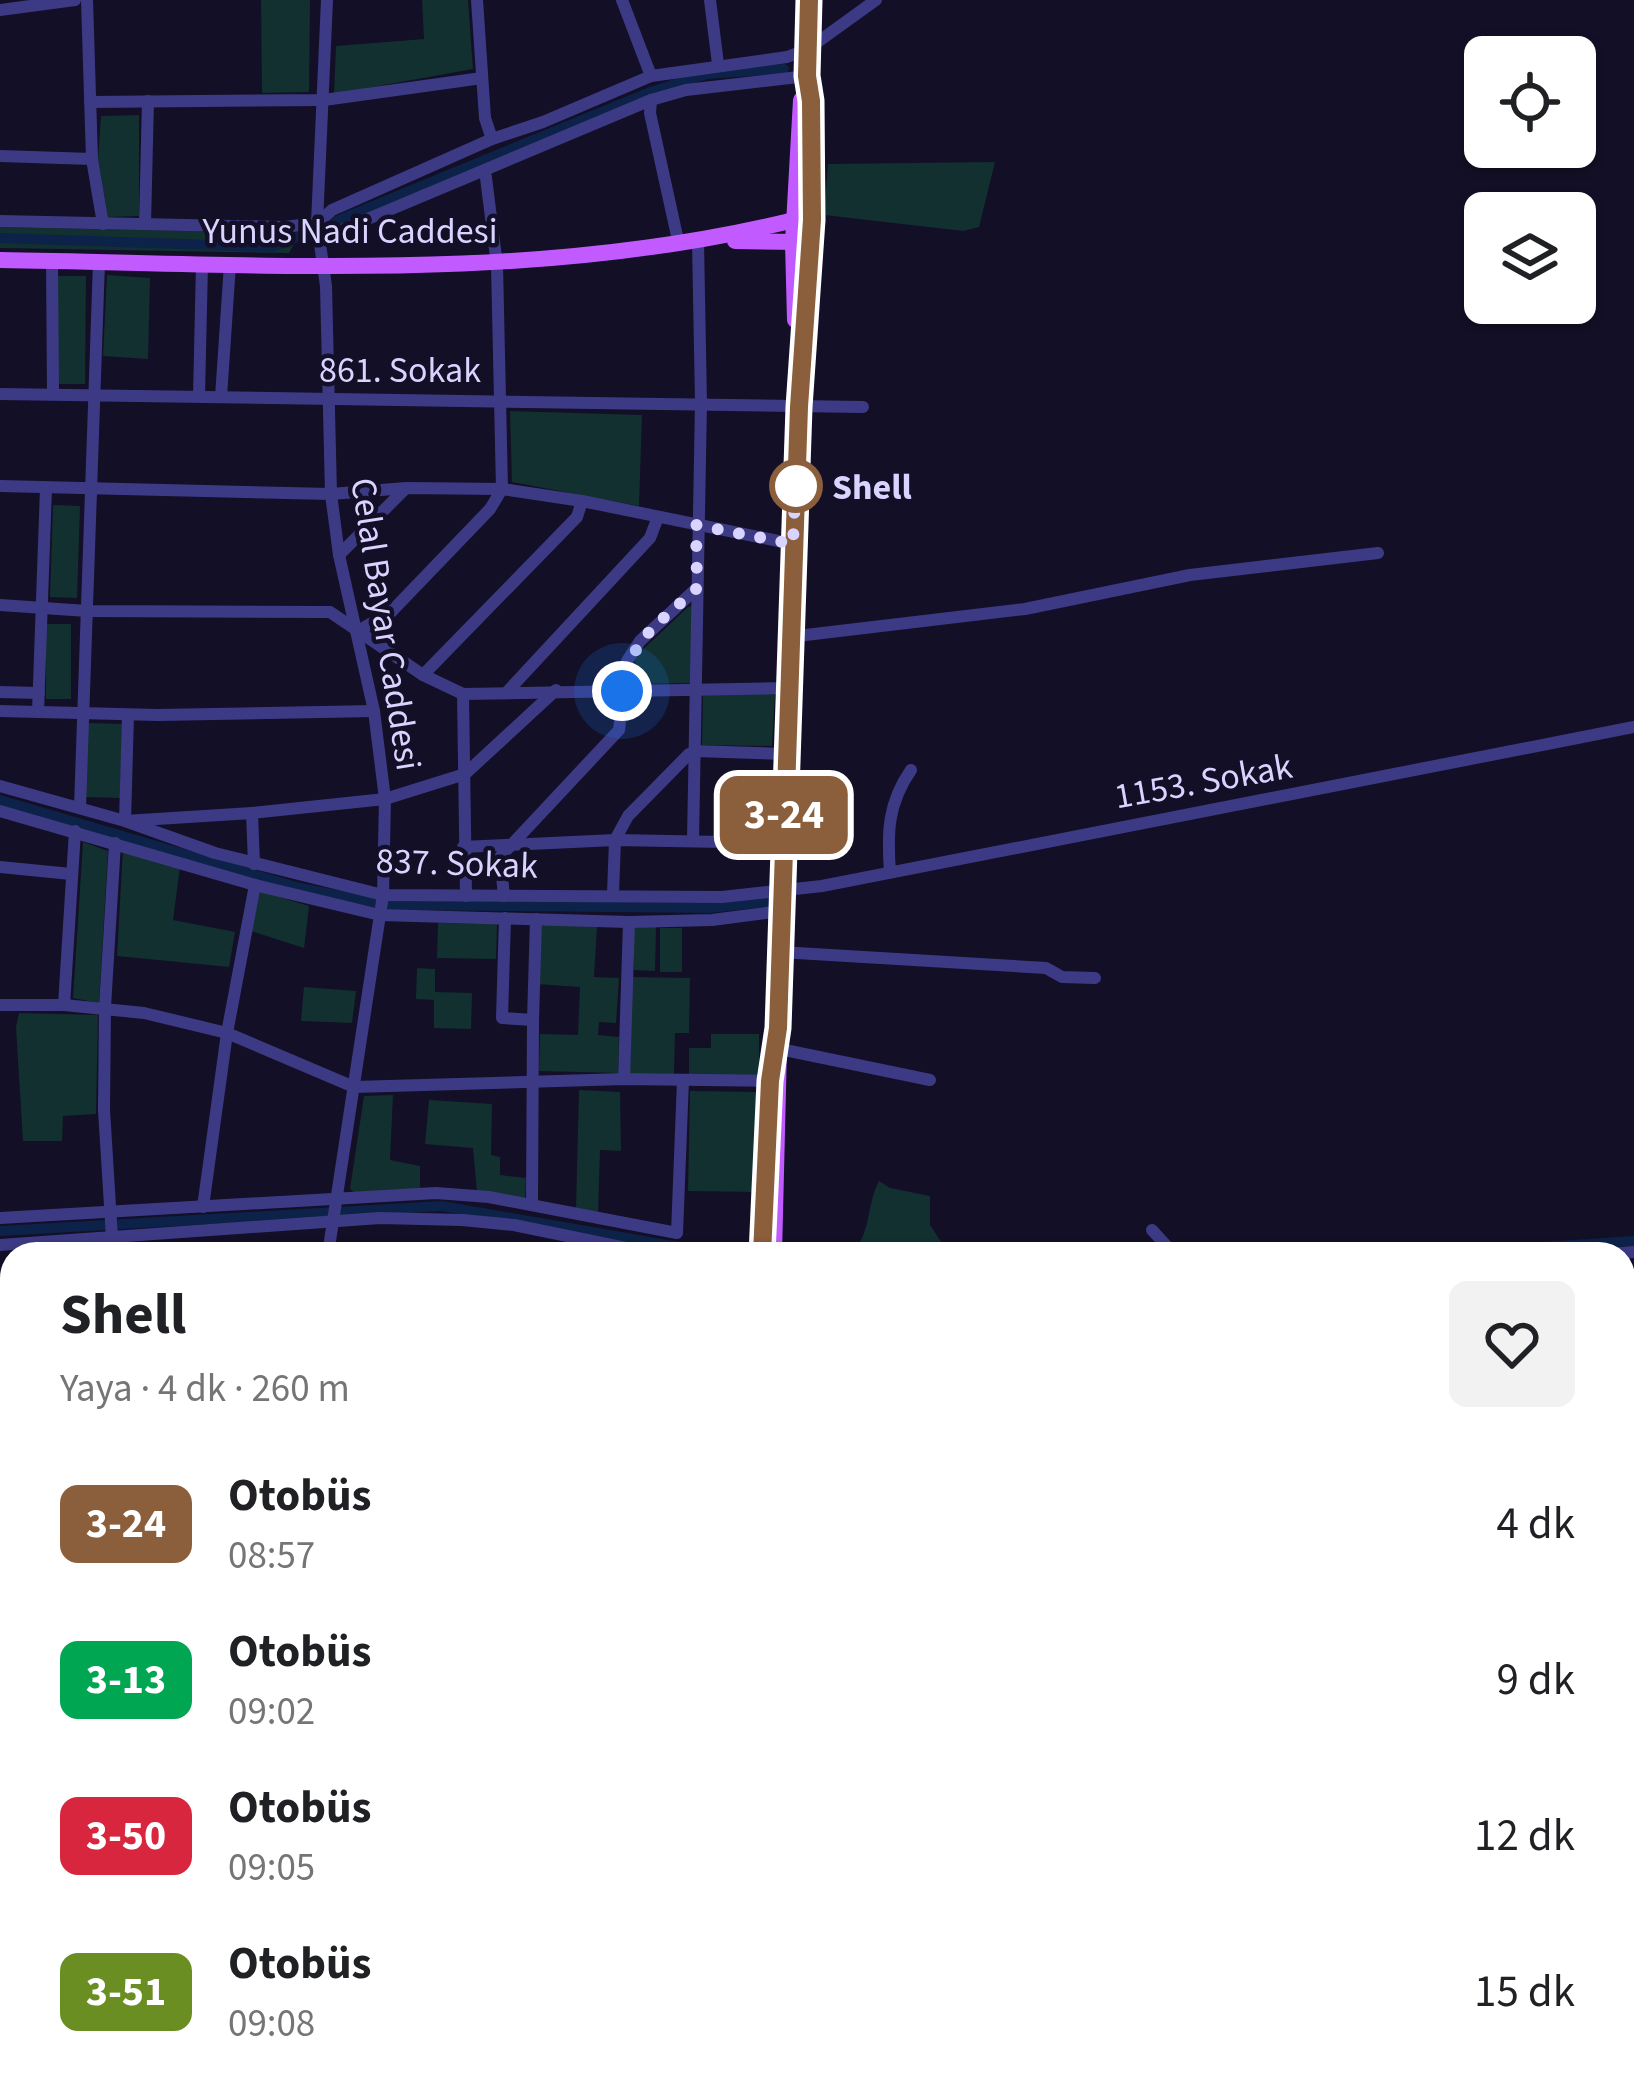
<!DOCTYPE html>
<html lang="tr">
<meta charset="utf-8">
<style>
:root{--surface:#fff;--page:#f2f2f2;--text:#202124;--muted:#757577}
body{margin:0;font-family:"Source Sans 3",sans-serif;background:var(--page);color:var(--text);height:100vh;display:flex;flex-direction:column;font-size:45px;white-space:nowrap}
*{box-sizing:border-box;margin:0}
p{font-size:39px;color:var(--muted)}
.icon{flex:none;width:66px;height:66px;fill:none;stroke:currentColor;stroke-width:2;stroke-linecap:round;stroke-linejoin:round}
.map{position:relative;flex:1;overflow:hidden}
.side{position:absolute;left:0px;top:1242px;width:1635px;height:855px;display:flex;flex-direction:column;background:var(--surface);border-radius:36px 36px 0 0;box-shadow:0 3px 9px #0004}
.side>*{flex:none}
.badge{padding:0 24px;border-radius:18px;font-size:42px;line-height:78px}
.controls{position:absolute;left:1464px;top:36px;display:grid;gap:24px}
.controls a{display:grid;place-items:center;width:132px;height:132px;border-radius:18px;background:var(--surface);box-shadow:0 3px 9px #0004;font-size:60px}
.you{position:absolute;width:60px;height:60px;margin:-30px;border:9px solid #fff;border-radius:50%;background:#1a73e8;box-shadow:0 0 0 18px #1a73e833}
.map>.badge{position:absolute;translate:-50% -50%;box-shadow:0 0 0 6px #fff}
.round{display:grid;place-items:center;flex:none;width:126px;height:126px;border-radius:18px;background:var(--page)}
.headline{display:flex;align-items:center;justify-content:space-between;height:204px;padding:0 60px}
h1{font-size:57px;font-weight:700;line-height:90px}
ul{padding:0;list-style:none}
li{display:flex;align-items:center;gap:36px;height:156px;padding:0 60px}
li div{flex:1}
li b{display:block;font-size:45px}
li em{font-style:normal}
li .badge{min-width:132px;font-weight:700;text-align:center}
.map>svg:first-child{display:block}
</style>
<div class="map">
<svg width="1634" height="2095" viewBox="0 0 1634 2095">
<rect width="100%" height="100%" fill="#130f26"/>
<g fill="#12302f">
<path d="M 261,0 L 310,0 L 309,92 L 262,93 Z"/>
<path d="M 422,0 L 468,0 L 473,69 L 334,94 L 336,46 L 424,39 Z"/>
<path d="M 139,115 L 139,216 L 108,217 L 98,159 L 101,116 Z"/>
<path d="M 995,162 L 979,227 L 963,231 L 824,215 L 828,164 Z"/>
<path d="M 0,227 L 284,233 L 294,244 L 289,253 L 0,248 Z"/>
<path d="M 107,275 L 150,278 L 148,359 L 103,356 Z"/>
<path d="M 58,276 L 86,276 L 85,384 L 58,384 Z"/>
<path d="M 510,411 L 642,415 L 639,506 L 512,482 Z"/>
<path d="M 53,505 L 80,506 L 77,598 L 50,597 Z"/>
<path d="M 695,606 L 691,683 L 636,684 L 635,657 L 688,607 Z"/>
<rect x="46" y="624" width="25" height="75"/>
<path d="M 703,694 L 775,694 L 772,746 L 702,745 Z"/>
<path d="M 87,723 L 122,724 L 120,798 L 85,797 Z"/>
<path d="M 83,842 L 108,851 L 99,1003 L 73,998 Z"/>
<path d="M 123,848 L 180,867 L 173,920 L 235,932 L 229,967 L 117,956 Z"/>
<path d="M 260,891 L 309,906 L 304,948 L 251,931 Z"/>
<path d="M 438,923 L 497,924 L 496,959 L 437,958 Z"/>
<path d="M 540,923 L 597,926 L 594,977 L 619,978 L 616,1023 L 599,1022 L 598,1035 L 619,1037 L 618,1073 L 539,1071 L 540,1034 L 578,1035 L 580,987 L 537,984 Z"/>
<path d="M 634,926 L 656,927 L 655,971 L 634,970 Z"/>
<rect x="660" y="928" width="22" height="44"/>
<path d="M 417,968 L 435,969 L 435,992 L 472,993 L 471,1029 L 434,1028 L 434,1000 L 416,999 Z"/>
<path d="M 631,977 L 690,978 L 689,1033 L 675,1033 L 674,1074 L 628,1073 Z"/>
<path d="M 304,987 L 356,991 L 352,1023 L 301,1021 Z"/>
<path d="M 19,1013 L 98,1015 L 96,1114 L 63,1116 L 62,1141 L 23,1141 L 16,1027 Z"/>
<path d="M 711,1034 L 759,1034 L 759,1078 L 689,1078 L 689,1048 L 711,1048 Z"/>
<path d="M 579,1090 L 620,1092 L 621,1151 L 600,1150 L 598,1214 L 576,1209 Z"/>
<path d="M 690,1091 L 758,1092 L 757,1192 L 688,1191 Z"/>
<path d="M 393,1095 L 390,1160 L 420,1166 L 420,1189 L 356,1194 L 350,1189 L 364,1096 Z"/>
<path d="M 429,1100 L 492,1104 L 491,1155 L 500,1157 L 500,1175 L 526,1178 L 525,1200 L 477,1192 L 473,1148 L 425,1144 Z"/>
<path d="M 879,1181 L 890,1188 L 930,1196 L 930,1225 L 949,1254 L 865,1254 L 860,1242 C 871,1222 868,1201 879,1181 Z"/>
</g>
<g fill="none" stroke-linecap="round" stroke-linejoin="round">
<g stroke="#0c2248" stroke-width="10">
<path d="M 0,238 L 273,247 L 650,92 L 707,74 L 784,69"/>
<path d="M 0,800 L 300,888 L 391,905 L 710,908 L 767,902"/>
<path d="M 0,1231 L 442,1206 L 719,1254"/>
<path d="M 1438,1254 L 1634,1241"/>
<path d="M 0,1766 L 12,1765"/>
</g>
<g stroke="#3d3a85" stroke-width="12">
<path d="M 87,0 L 92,159 L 103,224"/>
<path d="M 327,0 L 317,223 L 326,286 L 331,494 L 339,555 L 374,711 L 385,799 L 383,895 L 328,1254"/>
<path d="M 477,0 L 485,118 L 492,139"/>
<path d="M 622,0 L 651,76"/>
<path d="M 710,0 L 718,64"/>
<path d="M 0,10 L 75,0"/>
<path d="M 651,100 L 650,113 L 679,245"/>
<path d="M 90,102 L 324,100 L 482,78"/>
<path d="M 0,156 L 92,159"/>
<path d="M 0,221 L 284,227 L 317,223 L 332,210 L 492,139 L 543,122 L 651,76 L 787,57 L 808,49 L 876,0"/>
<path d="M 145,224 L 148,101"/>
<path d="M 320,239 L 651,100 L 686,90 L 807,76"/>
<path d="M 52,261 L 53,394"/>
<path d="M 0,394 L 863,407"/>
<path d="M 199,396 L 202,264"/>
<path d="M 221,397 L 230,264"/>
<path d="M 0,486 L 331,494 L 406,488 L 502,489 L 582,501 L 793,544"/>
<path d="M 339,555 L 405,489"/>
<path d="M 0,605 L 87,611 L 330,612 L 423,675 L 463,694 L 788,688"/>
<path d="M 358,631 L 391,612 L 490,509 L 502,489 L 497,265 L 485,170"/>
<path d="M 789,637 L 1025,609 L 1190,575 L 1378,553"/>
<path d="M 423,675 L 577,517 L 582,501"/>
<path d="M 0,692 L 39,693"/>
<path d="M 507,692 L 650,538 L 658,517"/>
<path d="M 463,694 L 466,896"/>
<path d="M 0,711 L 158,715 L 374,711"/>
<path d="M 38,712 L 46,488"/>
<path d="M 128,715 L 125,821 L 252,813"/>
<path d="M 0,786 L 125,821 L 215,853 L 383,895 L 722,897 L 822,886 L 1634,727"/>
<path d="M 80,807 L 99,262"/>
<path d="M 0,811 L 255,885 L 380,915 L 629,922 L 712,920 L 781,911"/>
<path d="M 693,841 L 701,403 L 698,242"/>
<path d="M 463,847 L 615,840 L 783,843"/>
<path d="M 254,864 L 252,813 L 385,799 L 465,774 L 556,690"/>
<path d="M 0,867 L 71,874"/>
<path d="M 890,872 C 887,832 888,803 911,770"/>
<path d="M 613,894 L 615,840 L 628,816 L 689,754 L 695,751 L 785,754"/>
<path d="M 504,896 L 500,857 L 619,730 L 627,661 L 640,641 L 697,588"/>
<path d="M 505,918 L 502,1018 L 533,1020 L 532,1205"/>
<path d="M 780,952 L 1046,968 L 1062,977 L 1095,978"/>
<path d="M 0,1005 L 64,1005 L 144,1013 L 227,1033 L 354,1087 L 624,1079 L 779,1081"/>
<path d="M 64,1005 L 75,831"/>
<path d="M 533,1020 L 536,919"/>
<path d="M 780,1049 L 930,1080"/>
<path d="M 624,1079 L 629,922"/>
<path d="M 203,1207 L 227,1033 L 255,885"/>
<path d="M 0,1218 L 436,1193 L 489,1197 L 677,1233 L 683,1080"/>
<path d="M 1152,1230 L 1174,1254"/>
<path d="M 0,1245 L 380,1218 L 462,1220 L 514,1225 L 655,1254"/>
<path d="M 113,1254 L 104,1110 L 105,1007 L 115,843"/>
<path d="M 1609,1254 L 1634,1252"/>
<path d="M 0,1319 L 12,1318"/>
<path d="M 0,1496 L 12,1496"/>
<path d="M 0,1580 L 12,1580"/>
<path d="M 0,1700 L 12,1700"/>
<path d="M 1623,1713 L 1634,1712"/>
<path d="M 0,1755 L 12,1755"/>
<path d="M 0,1776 L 12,1775"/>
<path d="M 0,1961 L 12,1961"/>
<path d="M 63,2085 L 63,2095"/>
<path d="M 198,2085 L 198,2095"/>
<path d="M 528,2085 L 528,2095"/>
<path d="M 557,2085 L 560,2095"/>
<path d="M 399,2095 L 399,2085"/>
<path d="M 946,2095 L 947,2085"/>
<path d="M 1027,2095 L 1027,2085"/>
<path d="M 1117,2095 L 1204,2092 L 1216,2095"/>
</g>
<g stroke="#c25bff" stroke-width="16">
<path d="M 735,241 L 799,242"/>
<path d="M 0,260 C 266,264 533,284 794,220 L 812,221"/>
<path d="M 795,320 L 793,242 L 801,100"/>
<path d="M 774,1254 L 789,637 L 799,407 L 812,221 L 809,0"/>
<path d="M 742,2095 L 742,2085"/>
</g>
</g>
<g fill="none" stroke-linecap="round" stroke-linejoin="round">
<defs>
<path id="line" d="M 762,1254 L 770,1081 L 778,1028 L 799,407 L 812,220 L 811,101 L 807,76 L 809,0"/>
</defs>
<use href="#line" stroke="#fff" stroke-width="27"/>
<use href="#line" stroke="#8b5e3c" stroke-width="18"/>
<path stroke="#d9d4ff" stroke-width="12" stroke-dasharray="0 21.6" d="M 622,691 C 631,637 659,624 697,588 L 696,525 L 793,544 L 796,472 L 796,486"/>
</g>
<circle fill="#fff" stroke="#8b5e3c" stroke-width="6" cx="796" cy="486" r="24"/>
<g text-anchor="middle" stroke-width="9" stroke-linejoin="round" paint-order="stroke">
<g font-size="36" fill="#d9d4ff" stroke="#130f26">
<text x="350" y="243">Yunus Nadi Caddesi</text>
<text x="400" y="382">861. Sokak</text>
<text transform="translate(387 624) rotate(81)" y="13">Celal Bayar Caddesi</text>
<text transform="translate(1203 780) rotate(-10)" y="13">1153. Sokak</text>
<text transform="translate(457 862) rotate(2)" y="13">837. Sokak</text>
</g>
<g font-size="36" font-weight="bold" fill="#d9d4ff" stroke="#130f26" text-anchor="start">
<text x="832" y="499">Shell</text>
</g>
</g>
</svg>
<div class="controls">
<a><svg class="icon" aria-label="locate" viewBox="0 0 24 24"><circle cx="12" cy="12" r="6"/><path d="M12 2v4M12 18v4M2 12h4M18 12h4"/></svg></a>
<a><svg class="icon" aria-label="layers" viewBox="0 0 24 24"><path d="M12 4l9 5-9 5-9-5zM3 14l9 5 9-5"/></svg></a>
</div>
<div class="you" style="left:622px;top:691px"></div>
<b class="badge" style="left:784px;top:815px;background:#8b5e3c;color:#fff">3-24</b>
<section class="side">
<div class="headline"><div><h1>Shell</h1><p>Yaya · 4 dk · 260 m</p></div><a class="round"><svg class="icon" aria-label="heart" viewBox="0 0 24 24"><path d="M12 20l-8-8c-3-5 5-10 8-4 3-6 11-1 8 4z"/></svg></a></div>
<ul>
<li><span class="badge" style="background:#8b5e3c;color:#fff">3-24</span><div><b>Otobüs</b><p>08:57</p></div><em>4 dk</em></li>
<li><span class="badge" style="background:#00a651;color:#fff">3-13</span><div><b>Otobüs</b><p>09:02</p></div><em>9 dk</em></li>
<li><span class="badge" style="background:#d7263d;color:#fff">3-50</span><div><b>Otobüs</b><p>09:05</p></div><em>12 dk</em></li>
<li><span class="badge" style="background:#6b8e23;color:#fff">3-51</span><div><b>Otobüs</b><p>09:08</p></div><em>15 dk</em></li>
</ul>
</section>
</div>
